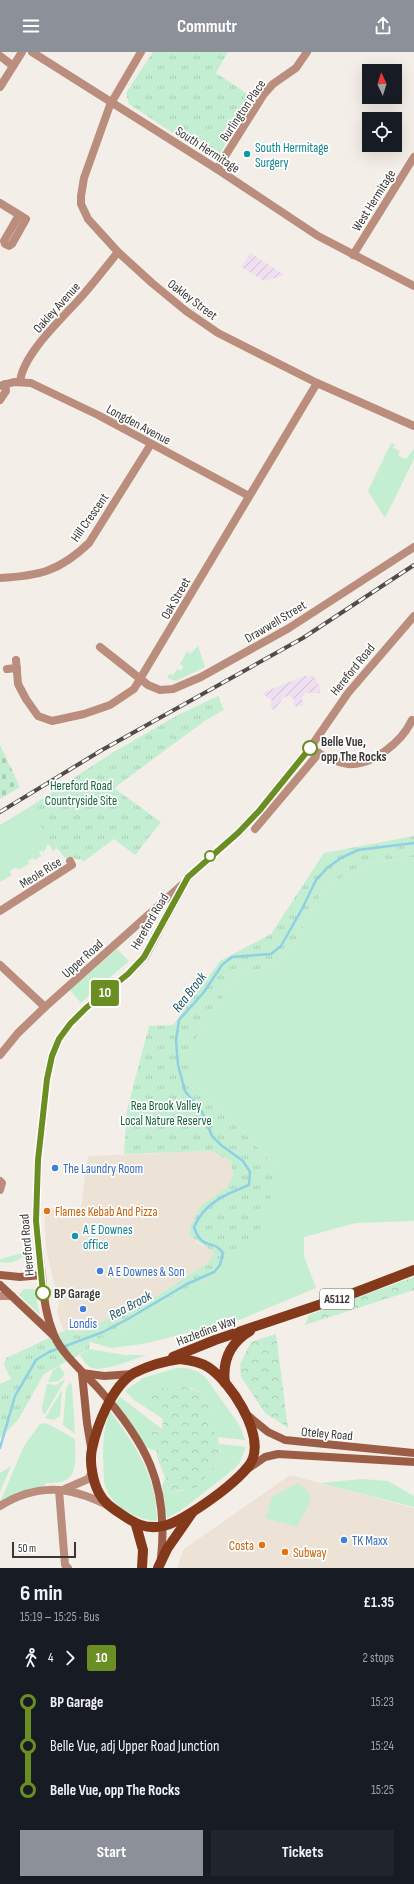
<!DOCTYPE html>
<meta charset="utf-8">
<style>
:root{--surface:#171b24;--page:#20242c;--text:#f1f3f6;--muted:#9ea1a6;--accent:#8c9099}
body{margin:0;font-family:"Sofia Sans Condensed",sans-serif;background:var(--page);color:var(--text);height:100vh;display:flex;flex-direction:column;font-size:15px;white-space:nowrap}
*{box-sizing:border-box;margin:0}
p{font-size:13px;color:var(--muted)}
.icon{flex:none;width:22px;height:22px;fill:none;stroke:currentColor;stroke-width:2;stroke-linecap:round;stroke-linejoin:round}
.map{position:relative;height:1516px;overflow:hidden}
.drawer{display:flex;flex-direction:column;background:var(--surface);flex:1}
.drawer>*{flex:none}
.badge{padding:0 8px;border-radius:3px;font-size:14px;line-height:26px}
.needle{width:26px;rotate:356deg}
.controls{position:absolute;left:362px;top:12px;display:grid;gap:8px}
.controls a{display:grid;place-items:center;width:40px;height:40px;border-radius:0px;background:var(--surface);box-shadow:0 4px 16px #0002;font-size:20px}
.scale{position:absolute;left:12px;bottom:10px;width:64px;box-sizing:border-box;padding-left:4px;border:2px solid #3a3835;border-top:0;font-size:11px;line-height:14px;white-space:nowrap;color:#3a3835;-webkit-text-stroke:3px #fff;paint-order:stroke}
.map>.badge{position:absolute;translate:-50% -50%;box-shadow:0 0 0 2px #fff}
.legs{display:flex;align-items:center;gap:6px;height:44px;padding:0 20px;font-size:13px}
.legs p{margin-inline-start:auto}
.overview{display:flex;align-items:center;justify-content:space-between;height:68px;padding:0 20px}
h1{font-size:22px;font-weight:700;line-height:30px}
.primary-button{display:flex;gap:8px;margin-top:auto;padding:8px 20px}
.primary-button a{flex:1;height:46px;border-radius:0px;background:var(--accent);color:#fff;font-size:16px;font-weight:700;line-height:46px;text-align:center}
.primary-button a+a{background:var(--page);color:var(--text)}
ul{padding:0 20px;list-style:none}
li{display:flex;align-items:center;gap:14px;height:44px;font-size:15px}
li i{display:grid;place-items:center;width:6px;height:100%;margin:0 5px;background:currentColor}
li i::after{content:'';width:10px;height:10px;margin:-5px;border:3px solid;border-radius:50%;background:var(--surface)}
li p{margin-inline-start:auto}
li:first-child i{background:linear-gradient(#0000 50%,currentColor 0)}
li:last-child i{background:linear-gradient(currentColor 50%,#0000 0)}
header{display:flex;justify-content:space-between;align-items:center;height:52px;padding:0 20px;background:var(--accent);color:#fff;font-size:18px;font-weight:700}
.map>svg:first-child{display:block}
</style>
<header><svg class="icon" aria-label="menu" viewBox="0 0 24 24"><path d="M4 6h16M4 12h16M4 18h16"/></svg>Commutr<svg class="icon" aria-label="share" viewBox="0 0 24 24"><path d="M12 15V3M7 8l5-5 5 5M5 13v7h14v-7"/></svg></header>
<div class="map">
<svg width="414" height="1516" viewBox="0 0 414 1516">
<defs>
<pattern id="industrial-furrows" width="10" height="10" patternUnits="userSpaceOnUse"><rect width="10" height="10" fill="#f0dff1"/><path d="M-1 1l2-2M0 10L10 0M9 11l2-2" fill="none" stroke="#cfc0cf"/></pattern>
<pattern id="forest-crowns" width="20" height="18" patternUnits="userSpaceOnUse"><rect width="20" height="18" fill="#c4eed1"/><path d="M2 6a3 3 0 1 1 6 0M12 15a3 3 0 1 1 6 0" fill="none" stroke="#a9cdb4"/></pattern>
<pattern id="cemetery-stones" width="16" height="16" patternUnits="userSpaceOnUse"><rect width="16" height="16" fill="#c4eed1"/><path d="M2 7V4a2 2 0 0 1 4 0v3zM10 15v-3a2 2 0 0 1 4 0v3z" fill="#a9cdb4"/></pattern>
<pattern id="park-tufts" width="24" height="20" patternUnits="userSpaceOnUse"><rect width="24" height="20" fill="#c4eed1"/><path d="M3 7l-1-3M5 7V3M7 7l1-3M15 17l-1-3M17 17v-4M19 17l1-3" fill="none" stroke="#a9cdb4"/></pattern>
</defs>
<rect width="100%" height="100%" fill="#f4eee8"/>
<g fill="#ece3d6">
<path d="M 211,1099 L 231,1109 L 233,1124 L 227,1135 L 201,1154 L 196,1190 L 216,1201 L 206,1212 L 152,1247 L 75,1283 L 73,1276 L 64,1279 L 57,1261 L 59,1252 L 46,1196 L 44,1156 L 60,1156 L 63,1165 L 80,1163 L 88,1104 Z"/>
<path d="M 290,1423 L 414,1456 L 414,1516 L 177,1516 L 184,1497 Z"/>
</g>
<g fill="url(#industrial-furrows)">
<path d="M 250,201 L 270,214 L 285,223 L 264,229 L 241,215 Z"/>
<path d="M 306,623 L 307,625 L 313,623 L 320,634 L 320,641 L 305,641 L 302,646 L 303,654 L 294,654 L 294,647 L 290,644 L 284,645 L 274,658 L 269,654 L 272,649 L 262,641 Z"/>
</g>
<g fill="#c4eed1">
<path d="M 391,391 L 395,392 L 393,396 L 400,399 L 398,404 L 406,407 L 414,397 L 414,407 L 385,466 L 368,439 Z"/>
<path d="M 198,594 L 205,615 L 176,629 L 167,626 L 169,622 L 173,623 L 177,617 L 181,619 L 183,614 L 180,612 L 187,599 L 190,602 Z"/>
<path d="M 28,756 L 57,796 L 53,799 L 49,792 L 46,794 L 47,796 L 44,798 L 44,802 L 42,798 L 39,800 L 41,804 L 35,808 L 33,806 L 28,809 L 29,812 L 18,818 L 16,815 L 10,819 L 12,823 L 0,830 L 0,773 Z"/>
<path d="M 414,805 L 414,1169 L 356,1171 L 304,1185 L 304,1204 L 316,1236 L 239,1268 L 143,1292 L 111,1296 L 90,1290 L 117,1281 L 182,1238 L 210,1228 L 278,1118 L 234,1069 L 197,1034 L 188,1022 L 188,999 L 235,925 L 284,909 L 325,834 L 368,812 Z"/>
<path d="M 117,897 L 129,909 L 81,951 L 70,938 Z"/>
<path d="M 31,1199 C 20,1207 14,1213 0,1210 L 0,1207 Z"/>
<path d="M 24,1237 L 34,1237 L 40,1263 L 19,1243 Z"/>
<path d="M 89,1297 L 125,1303 L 147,1303 C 134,1307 104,1320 92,1316 C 86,1314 83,1307 80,1303 Z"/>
<path d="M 59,1314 L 65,1322 L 59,1329 L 48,1330 L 53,1318 Z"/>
<path d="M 177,1316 C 189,1316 197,1317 206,1326 L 240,1374 L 245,1388 L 218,1385 L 207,1371 L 212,1357 L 206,1352 L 201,1340 C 187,1334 182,1332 167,1337 L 167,1357 L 163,1367 L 134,1348 L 125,1339 L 143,1326 Z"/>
<path d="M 65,1327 L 64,1330 L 45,1362 L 42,1360 L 42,1355 L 47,1332 L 56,1333 Z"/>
<path d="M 70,1330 L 72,1334 L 75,1382 L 63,1373 L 66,1337 Z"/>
<path d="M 62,1338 L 60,1364 L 54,1368 L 45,1366 Z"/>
<path d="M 120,1345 L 162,1377 L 162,1379 L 154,1379 L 155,1399 L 163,1411 L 168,1432 L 167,1441 L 182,1439 L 207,1424 L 215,1415 L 220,1406 L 219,1392 L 246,1395 L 239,1412 L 229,1421 L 180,1459 L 167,1466 L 162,1434 L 165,1426 L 155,1399 L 146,1395 L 114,1353 Z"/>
<path d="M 110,1359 C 128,1384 147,1409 154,1441 C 156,1450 156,1459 157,1469 C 135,1468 108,1453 104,1429 C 103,1422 104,1414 103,1407 C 103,1389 104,1375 110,1359 Z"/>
<path d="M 43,1371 L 50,1373 L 75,1387 C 75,1400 79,1423 64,1429 C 59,1431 51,1431 45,1431 L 45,1434 L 25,1439 L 0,1450 L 24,1394 L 39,1373 Z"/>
<path d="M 11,1414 L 0,1440 L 0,1421 Z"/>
<path d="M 362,1427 L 388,1429 L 414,1444 L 414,1455 L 320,1431 Z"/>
<path d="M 298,1431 L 308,1439 L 311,1448 L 297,1475 L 266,1466 L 272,1445 Z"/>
</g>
<g fill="url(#forest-crowns)">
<path d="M 414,1225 L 414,1238 L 305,1273 L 309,1263 Z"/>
<path d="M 276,1282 L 288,1376 L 265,1361 L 241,1325 L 240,1312 L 251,1290 Z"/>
<path d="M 179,1333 L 201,1340 L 206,1352 L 212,1357 L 207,1371 L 218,1385 L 220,1406 L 215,1415 L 197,1435 L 167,1441 C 170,1418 156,1401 147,1380 L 162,1379 L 163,1365 L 167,1357 L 153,1350 L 150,1343 L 154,1334 L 167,1337 Z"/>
</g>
<path fill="url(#cemetery-stones)" d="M 0,693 L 20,735 L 0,747 Z"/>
<g fill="url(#park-tufts)">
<path d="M 153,0 L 228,0 L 216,21 L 252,45 L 218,105 L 208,104 L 129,52 L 126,41 Z"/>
<path d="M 218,644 L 224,658 L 206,668 L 114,736 L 161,770 L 135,803 L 114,787 L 83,810 L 81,807 L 79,808 L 70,805 L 65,806 L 46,782 L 28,756 L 112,701 L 178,663 Z"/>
<path d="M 414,784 L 414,805 L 368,812 L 325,834 L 284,909 L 235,925 L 188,999 L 188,1022 L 197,1034 L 234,1069 L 278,1118 L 261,1181 L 210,1228 L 182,1238 L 117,1281 L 90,1290 L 89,1297 L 44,1322 L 18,1368 L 0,1386 L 0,1332 L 11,1327 L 4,1313 L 6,1306 L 64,1279 L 73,1276 L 76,1282 L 152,1247 L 206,1212 L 215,1201 L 189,1183 L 191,1173 L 201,1154 L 227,1135 L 233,1124 L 231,1109 L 211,1099 L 124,1102 L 127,1058 L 149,974 L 173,973 L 220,909 L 271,882 L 324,801 Z"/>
</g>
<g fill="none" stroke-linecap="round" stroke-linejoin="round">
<path stroke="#8fd0e4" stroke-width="2.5" d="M 0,1396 L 15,1344 L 36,1308 L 49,1300 L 103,1280 L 128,1267 L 187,1232 L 214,1220 L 220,1213 L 223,1201 C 213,1186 202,1200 194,1175 C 204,1151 226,1142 249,1133 L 250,1120 L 243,1109 L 221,1093 L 212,1084 L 202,1060 L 185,1039 L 178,1013 L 176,989 L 179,968 L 204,940 L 222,913 L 232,905 L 271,902 L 281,894 L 302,857 L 316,828 L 327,816 L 341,806 L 358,798 L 414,791"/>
<g stroke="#ba8d7d" stroke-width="8">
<path d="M 32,0 L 217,117 L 318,184 L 414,234"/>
<path d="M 141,0 L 110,53 L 84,126 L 81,144 L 81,152 L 88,167 L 118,200 L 152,231 L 186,259 L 218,281 L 317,331 L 414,374"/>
<path d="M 0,4 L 13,14"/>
<path d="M 217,117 L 264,42 L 273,32 L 296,16 L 307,0"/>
<path d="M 0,151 L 26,167 L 12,192 L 9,194 L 5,192 L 4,189 L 19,163"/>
<path d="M 353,203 L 414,105"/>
<path d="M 20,330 C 23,301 64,265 83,243 C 95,229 106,215 118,200"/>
<path d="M 0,334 L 14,330 L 31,331 L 98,363 L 249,444"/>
<path d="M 0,348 L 6,339 L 5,332"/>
<path d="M 0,526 C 39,524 60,519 89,491 L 151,392"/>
<path d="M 100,595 L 148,633 L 160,638 L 173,637 L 201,625 L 289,576 L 414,495"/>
<path d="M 16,608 L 18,632 L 26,647 L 38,664 L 52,669 L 84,662 L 110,653 L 134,637 L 317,331"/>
<path d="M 7,617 L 17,616"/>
<path d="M 310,696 C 321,703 335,710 348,712 C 372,714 402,690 412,668"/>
<path d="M 255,777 L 319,701"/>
<path d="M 0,859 L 72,813 L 70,809"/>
<path d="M 0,913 L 45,955"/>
<path d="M 0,1003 L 18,981 L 45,955 L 184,831"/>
<path d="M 0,1129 L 2,1131 L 0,1138"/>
<path d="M 0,1244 L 12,1244"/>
<path d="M 65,1437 L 88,1427 L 93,1419"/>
<path d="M 59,1438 L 65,1513 L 68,1516"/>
<path d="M 0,1454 C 37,1431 69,1434 107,1453"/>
</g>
<g stroke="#ba8d7d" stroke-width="8">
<path d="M 0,35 L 22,0"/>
<path d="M 42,1223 L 36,1169 L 38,1108 L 47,1027 L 52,1004 L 59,987 L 70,972 L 86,956 L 128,922 L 145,905 L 188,825 L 238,781 L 259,759 L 310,696 L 348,641 L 414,564"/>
</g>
<g stroke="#9c5d46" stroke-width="8">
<path d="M 0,1223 L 20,1225 L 42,1223 C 43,1243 46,1264 54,1283 C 61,1301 85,1322 98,1336 C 146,1390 169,1432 161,1506"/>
<path d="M 0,1233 L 54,1284"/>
<path d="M 82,1321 L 87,1371 L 91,1395"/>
<path d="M 82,1321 L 104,1324 L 133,1322"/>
<path d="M 246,1362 L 268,1380 L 285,1388 L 414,1401"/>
<path d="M 249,1416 L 265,1405 L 278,1402 L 414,1410"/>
</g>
<g stroke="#85391b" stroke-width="10">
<path d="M 173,1305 L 215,1288 L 354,1241 L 414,1218"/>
<path d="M 180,1307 C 189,1308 200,1310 208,1315 C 231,1330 262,1379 253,1406 C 247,1425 182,1471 163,1474 C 146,1478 134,1471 121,1462 C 112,1456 104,1451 99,1441 C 93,1430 89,1410 92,1397 C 97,1373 112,1334 134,1321 C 148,1314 164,1309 180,1307 Z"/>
<path d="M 225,1331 C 222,1308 230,1291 250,1279"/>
<path d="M 136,1473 L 143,1498 L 142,1516"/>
<path d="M 158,1516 L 167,1497 L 192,1461"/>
</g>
<defs>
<path id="rail" d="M 0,760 L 102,698 L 303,586 L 414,513"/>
</defs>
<use href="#rail" stroke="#4f4c49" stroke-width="4"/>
<use href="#rail" stroke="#fff" stroke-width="2.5" stroke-dasharray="8" stroke-linecap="butt"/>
</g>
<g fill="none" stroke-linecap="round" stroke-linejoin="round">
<defs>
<path id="line-1" d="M 43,1241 L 36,1169 L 38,1108 L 47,1027 L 52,1004 L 59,987 L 70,972 L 86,956 L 128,922 L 144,905 L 188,825 L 238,781 L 259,759 L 310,696"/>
</defs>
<use href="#line-1" stroke="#fff" stroke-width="9"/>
<use href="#line-1" stroke="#6b8e23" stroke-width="6"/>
</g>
<g fill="#0f9aa8" stroke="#fff" stroke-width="1.5">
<circle cx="247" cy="102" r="4"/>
<circle cx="75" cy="1184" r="4"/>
</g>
<g fill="#fff" stroke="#6b8e23" stroke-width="2">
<circle cx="310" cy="696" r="7"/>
<circle cx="210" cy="804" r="5"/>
<circle cx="43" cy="1241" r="7"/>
</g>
<g fill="#3f7fe0" stroke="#fff" stroke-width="1.5">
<circle cx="55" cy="1116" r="4"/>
<circle cx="100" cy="1219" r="4"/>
<circle cx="83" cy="1257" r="4"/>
<circle cx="344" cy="1488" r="4"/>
</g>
<g fill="#e8710a" stroke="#fff" stroke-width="1.5">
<circle cx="47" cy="1159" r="4"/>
<circle cx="262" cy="1493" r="4"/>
<circle cx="285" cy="1500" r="4"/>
</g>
<g text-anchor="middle" stroke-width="3.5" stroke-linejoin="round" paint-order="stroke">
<rect fill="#fff" stroke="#757472" stroke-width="1" x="320" y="1237" width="34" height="20" rx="3"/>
<g font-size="12" font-weight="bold" fill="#3a3835">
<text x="337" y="1251">A5112</text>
</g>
<g font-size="13" fill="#3a3835" stroke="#fff">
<text transform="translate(242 58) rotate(-56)" y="5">Burlington Place</text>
<text transform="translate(208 97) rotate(33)" y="5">South Hermitage</text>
<text transform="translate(373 148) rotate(-58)" y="5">West Hermitage</text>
<text transform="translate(193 247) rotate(37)" y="5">Oakley Street</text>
<text transform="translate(56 255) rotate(-48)" y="5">Oakley Avenue</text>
<text transform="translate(139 372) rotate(28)" y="5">Longden Avenue</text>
<text transform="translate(89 465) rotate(-55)" y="5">Hill Crescent</text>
<text transform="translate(175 546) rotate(-60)" y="5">Oak Street</text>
<text transform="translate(275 569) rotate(-31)" y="5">Drawwell Street</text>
<text transform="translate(352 617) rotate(-51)" y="5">Hereford Road</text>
<text transform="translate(40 820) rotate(-32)" y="5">Meole Rise</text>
<text transform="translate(149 869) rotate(-60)" y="5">Hereford Road</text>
<text transform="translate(82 906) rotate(-42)" y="5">Upper Road</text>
<text transform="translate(26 1193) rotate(-95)" y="5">Hereford Road</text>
<text transform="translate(206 1278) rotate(-21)" y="5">Hazledine Way</text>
<text transform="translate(327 1381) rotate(5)" y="5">Oteley Road</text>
</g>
<g font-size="13" fill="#0d838f" stroke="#fff" text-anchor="start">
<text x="255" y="100">South Hermitage<tspan x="255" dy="15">Surgery</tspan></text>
<text x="83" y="1182">A E Downes<tspan x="83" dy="15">office</tspan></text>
</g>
<g font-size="13" font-weight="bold" fill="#3a3835" stroke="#fff" text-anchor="start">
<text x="321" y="694">Belle Vue,<tspan x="321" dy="15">opp The Rocks</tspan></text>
<text x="54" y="1246">BP Garage</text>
</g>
<g font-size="13" fill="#16673e" stroke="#fff">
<text x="81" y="738">Hereford Road<tspan x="81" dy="15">Countryside Site</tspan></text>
<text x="166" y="1058">Rea Brook Valley<tspan x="166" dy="15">Local Nature Reserve</tspan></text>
</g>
<g font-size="13" fill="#366cbe" stroke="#fff" text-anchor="start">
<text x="63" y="1121">The Laundry Room</text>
<text x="108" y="1224">A E Downes &amp; Son</text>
<text x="83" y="1276" text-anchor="middle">Londis</text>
<text x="352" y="1493">TK Maxx</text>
</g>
<g font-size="13" fill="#c56008" stroke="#fff" text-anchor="start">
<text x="55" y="1164">Flames Kebab And Pizza</text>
<text x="254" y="1498" text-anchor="end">Costa</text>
<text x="293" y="1505">Subway</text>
</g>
<g font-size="14" font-style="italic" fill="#205665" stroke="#fff">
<text transform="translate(189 940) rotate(-52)" y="5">Rea Brook</text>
<text transform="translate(130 1253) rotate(-28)" y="5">Rea Brook</text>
</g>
</g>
</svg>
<div class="controls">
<a><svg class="needle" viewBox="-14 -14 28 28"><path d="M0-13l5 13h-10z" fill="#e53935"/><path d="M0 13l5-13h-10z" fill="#9ea1a6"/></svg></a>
<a><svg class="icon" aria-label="locate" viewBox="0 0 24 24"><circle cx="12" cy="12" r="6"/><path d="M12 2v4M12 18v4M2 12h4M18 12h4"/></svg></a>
</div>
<div class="scale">50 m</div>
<b class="badge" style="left:105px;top:941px;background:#6b8e23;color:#fff">10</b>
</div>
<section class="drawer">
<div class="overview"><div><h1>6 min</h1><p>15:19 – 15:25 · Bus</p></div><b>£1.35</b></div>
<div class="legs"><svg class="icon" aria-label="walk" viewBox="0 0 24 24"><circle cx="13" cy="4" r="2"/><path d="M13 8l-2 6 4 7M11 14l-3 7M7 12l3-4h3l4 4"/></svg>4<svg class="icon" aria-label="forward" viewBox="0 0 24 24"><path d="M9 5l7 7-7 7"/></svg><b class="badge" style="background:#6b8e23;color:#fff">10</b><p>2 stops</p></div>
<ul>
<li><i style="color:#6b8e23"></i><b>BP Garage</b><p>15:23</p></li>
<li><i style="color:#6b8e23"></i><span>Belle Vue, adj Upper Road Junction</span><p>15:24</p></li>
<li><i style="color:#6b8e23"></i><b>Belle Vue, opp The Rocks</b><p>15:25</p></li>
</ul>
<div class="primary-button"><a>Start</a><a>Tickets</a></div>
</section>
